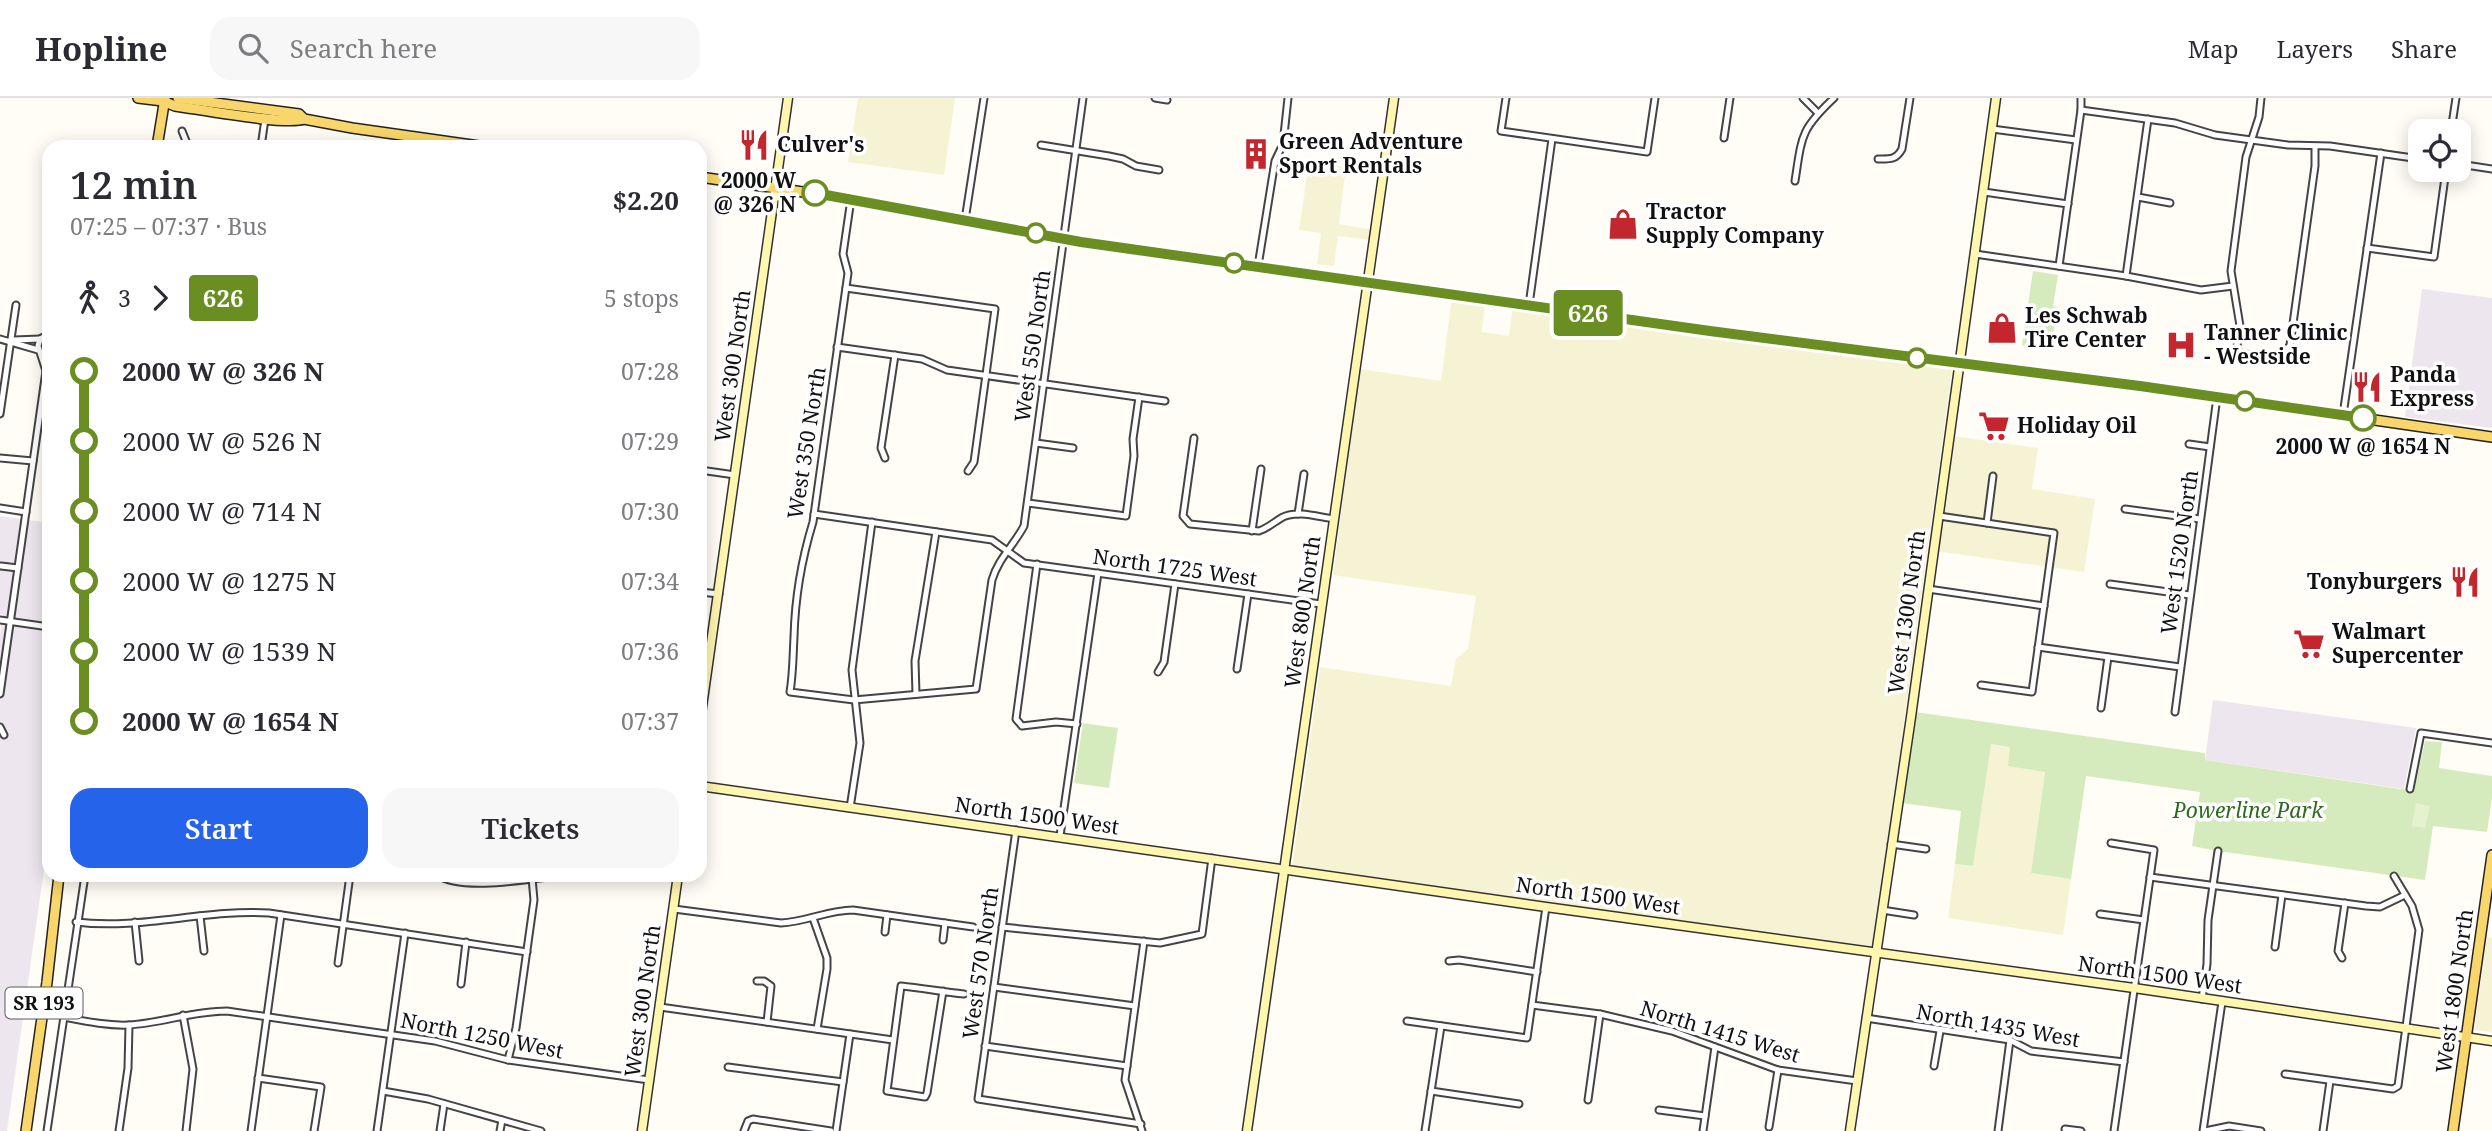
<!DOCTYPE html>
<meta charset="utf-8">
<style>
:root{--surface:#fff;--page:#f7f7f7;--text:#2b2b33;--muted:#7c7c81;--line:#e1e1e2;--accent:#2563eb}
body{margin:0;font-family:"Noto Serif",serif;background:var(--page);color:var(--text);height:100vh;display:flex;flex-direction:column;font-size:26px;white-space:nowrap}
*{box-sizing:border-box;margin:0}
p{font-size:23px;color:var(--muted)}
.icon{flex:none;width:38px;height:38px;fill:none;stroke:currentColor;stroke-width:2;stroke-linecap:round;stroke-linejoin:round}
.map{position:relative;flex:1;overflow:hidden}
.side{position:absolute;left:42px;top:42px;width:665px;height:742px;display:flex;flex-direction:column;background:var(--surface);border-radius:21px;box-shadow:0 4px 18px #0003}
.side>*{flex:none}
.badge{padding:0 14px;border-radius:5px;font-size:24px;line-height:46px}
.tools{position:absolute;left:2408px;top:21px;display:grid;gap:14px}
.tools a{display:grid;place-items:center;width:63px;height:63px;border-radius:14px;background:var(--surface);box-shadow:0 4px 18px #0003;font-size:35px}
.map>.badge{position:absolute;translate:-50% -50%;box-shadow:0 0 0 4px #fff}
.legs{display:flex;align-items:center;gap:10px;height:77px;padding:0 28px;font-size:23px}
.legs p{margin-inline-start:auto}
.overview{display:flex;align-items:center;justify-content:space-between;height:119px;padding:0 28px}
h1{font-size:38px;font-weight:600;line-height:52px}
.action{display:flex;gap:14px;margin-top:auto;padding:14px 28px}
.action a{flex:1;height:80px;border-radius:21px;background:var(--accent);color:#fff;font-size:28px;font-weight:600;line-height:80px;text-align:center}
.action a+a{background:var(--page);color:var(--text)}
ul{padding:0 28px;list-style:none}
li{display:flex;align-items:center;gap:24px;height:70px;font-size:26px}
li i{display:grid;place-items:center;width:10px;height:100%;margin:0 9px;background:currentColor}
li i::after{content:'';width:18px;height:18px;margin:-9px;border:5px solid;border-radius:50%;background:var(--surface)}
li p{margin-inline-start:auto}
li:first-child i{background:linear-gradient(#0000 50%,currentColor 0)}
li:last-child i{background:linear-gradient(currentColor 50%,#0000 0)}
header{display:flex;align-items:center;gap:42px;box-sizing:border-box;height:98px;padding:0 35px;background:var(--surface);border-bottom:2px solid var(--line)}
header strong{font-size:33px}
nav{display:flex;gap:38px;margin-inline-start:auto;font-size:24px}
.search{width:490px;height:63px;background:var(--page);display:flex;align-items:center;gap:18px;box-sizing:border-box;padding:0 24px;border-radius:21px;color:var(--muted);font-size:26px}
.map>svg:first-child{display:block}
</style>
<header>
<strong>Hopline</strong>
<div class="search"><svg class="icon" aria-label="search" viewBox="0 0 24 24"><circle cx="10" cy="10" r="6"/><path d="M15 15l6 6"/></svg>Search here</div>
<nav><a>Map</a><a>Layers</a><a>Share</a></nav>
</header>
<div class="map">
<svg width="2492" height="1033" viewBox="0 0 2492 1033">
<rect width="100%" height="100%" fill="#fffdf5"/>
<g fill="#eee6ef">
<path d="M 2422,191 L 2492,200 L 2492,330 L 2405,319 Z"/>
<path d="M 0,418 L 49,425 L 49,736 L 7,1033 L 0,1033 L 0,536 L 3,517 L 0,516 Z"/>
<path d="M 2213,602 L 2416,630 L 2404,691 L 2205,662 Z"/>
</g>
<g fill="#f6f3d4">
<path d="M 858,0 L 955,0 L 944,77 L 848,64 Z"/>
<path d="M 1309,64 L 1346,69 L 1339,126 L 1373,132 L 1372,142 L 1338,138 L 1334,168 L 1317,166 L 1321,135 L 1299,132 Z"/>
<path d="M 1453,191 L 1486,196 L 1482,234 L 1509,238 L 1514,200 L 1953,265 L 1873,851 L 1292,769 L 1320,569 L 1451,588 L 1456,561 L 1468,551 L 1476,498 L 1333,477 L 1360,271 L 1441,283 Z"/>
<path d="M 1953,338 L 2038,350 L 2032,391 L 2095,401 L 2084,474 L 1936,453 Z"/>
<path d="M 1990,646 L 2010,649 L 2045,673 L 2031,775 L 2071,781 L 2063,837 L 1948,820 L 1955,766 L 1973,768 Z"/>
<path d="M 2487,839 L 2492,840 L 2492,934 L 2474,932 Z"/>
</g>
<g fill="#d5ebbd">
<path d="M 2033,173 L 2058,177 L 2053,208 L 2058,209 L 2051,251 L 2022,247 Z"/>
<path d="M 1915,614 L 2205,655 L 2205,662 L 2414,693 L 2425,643 L 2442,644 L 2439,670 L 2492,678 L 2492,700 L 2487,734 L 2433,728 L 2425,782 L 2218,753 L 2192,748 L 2200,694 L 2086,678 L 2071,781 L 2031,775 L 2045,674 L 2008,668 L 2010,649 L 1991,646 L 1973,768 L 1955,766 L 1961,713 L 1902,705 Z"/>
<path d="M 1083,625 L 1118,630 L 1109,690 L 1074,685 Z"/>
</g>
<path fill="#e6f2cf" d="M 2416,705 L 2430,708 L 2425,730 L 2412,728 Z"/>
<g fill="none" stroke-linecap="round" stroke-linejoin="round">
<defs>
<g id="street">
<path d="M 1155,0 L 1167,2"/>
<path d="M 1506,0 L 1501,33 L 1647,54 L 1655,0"/>
<path d="M 1803,0 L 1818,15"/>
<path d="M 2261,0 L 2259,19 L 2246,59 L 2231,173 L 2240,228 L 2236,254 C 2255,257 2278,267 2290,247 L 2315,68 L 2315,49"/>
<path d="M 2081,12 L 2175,25 L 2215,37 L 2288,47 L 2330,48 L 2420,61"/>
<path d="M 1992,31 L 2076,42"/>
<path d="M 182,33 L 186,43 L 185,49"/>
<path d="M 2451,33 L 2456,0"/>
<path d="M 1724,40 L 1730,0"/>
<path d="M 1041,47 L 1109,58 L 1123,61 L 1136,68 L 1159,72"/>
<path d="M 261,49 L 265,21"/>
<path d="M 1878,61 C 1890,61 1896,62 1902,51 L 1910,0"/>
<path d="M 2459,66 L 2492,71"/>
<path d="M 1795,83 C 1802,38 1800,32 1834,0"/>
<path d="M 1984,94 L 2068,106"/>
<path d="M 2138,99 L 2170,105"/>
<path d="M 851,101 L 843,156 L 848,175 L 813,424 C 802,460 795,501 794,539 C 793,558 793,576 790,594 L 854,602 L 976,591 L 992,482 C 998,461 1014,447 1024,428 L 1083,0"/>
<path d="M 965,122 L 984,0"/>
<path d="M 2367,150 L 2434,159 L 2446,72"/>
<path d="M 1975,156 L 2126,178 L 2201,192 L 2233,188"/>
<path d="M 1258,168 L 1275,63 L 1283,46 L 1288,0"/>
<path d="M 2059,168 L 2081,12 L 2081,0"/>
<path d="M 2126,178 L 2148,21"/>
<path d="M 846,190 L 995,211 L 974,364 L 968,373"/>
<path d="M 1529,207 L 1552,41"/>
<path d="M 0,241 L 38,252"/>
<path d="M 14,242 L 40,241"/>
<path d="M 837,249 L 922,261 L 947,272 L 1165,303"/>
<path d="M 46,273 L 38,248 L 40,241 L 49,236"/>
<path d="M 0,316 L 16,207"/>
<path d="M 2343,317 L 2381,55"/>
<path d="M 1194,340 L 1183,418 L 1190,426 L 1259,433 C 1268,430 1274,424 1283,419 C 1298,412 1318,419 1334,421"/>
<path d="M 1036,345 L 1073,350"/>
<path d="M 2189,346 L 2210,349"/>
<path d="M 0,360 L 33,363"/>
<path d="M 885,360 L 881,350 L 895,257"/>
<path d="M 700,372 L 735,377"/>
<path d="M 1028,405 L 1126,418 L 1134,358 L 1133,341 L 1139,299"/>
<path d="M 0,410 L 26,414"/>
<path d="M 2125,411 L 2200,421"/>
<path d="M 814,416 L 992,442 L 1024,465 L 1321,506"/>
<path d="M 1298,416 L 1304,376"/>
<path d="M 1939,418 L 2054,435 L 2032,594 L 1981,587"/>
<path d="M 1987,425 L 1993,378"/>
<path d="M 1252,433 L 1261,371"/>
<path d="M 1037,466 L 1016,621 L 1022,628 L 1056,624 L 1077,626"/>
<path d="M 1,468 L 18,470"/>
<path d="M 2110,486 L 2190,497"/>
<path d="M 1928,491 L 2044,508"/>
<path d="M 700,494 L 719,496"/>
<path d="M 0,522 L 49,529"/>
<path d="M 2038,549 L 2180,569"/>
<path d="M 1237,571 L 1248,496"/>
<path d="M 1158,574 L 1164,564 L 1175,486"/>
<path d="M 0,596 L 46,273 L 49,268"/>
<path d="M 916,596 L 915,563 L 936,434"/>
<path d="M 2101,610 L 2108,559"/>
<path d="M 2175,614 L 2217,299"/>
<path d="M 0,629 L 4,637"/>
<path d="M 2410,691 L 2421,635 L 2492,645"/>
<path d="M 850,710 L 860,645 L 852,572 L 872,424"/>
<path d="M 1016,732 L 978,1001 L 1141,1026"/>
<path d="M 1060,738 L 1098,475"/>
<path d="M 2111,745 L 2154,752 L 2114,1033"/>
<path d="M 1891,746 L 1926,751"/>
<path d="M 438,777 C 462,794 534,780 565,777"/>
<path d="M 2150,779 L 2366,808 L 2380,809 L 2405,797"/>
<path d="M 674,811 L 781,825 C 806,824 828,812 853,812 L 973,829"/>
<path d="M 1882,812 L 1914,817"/>
<path d="M 2100,816 L 2144,822"/>
<path d="M 200,818 L 204,853"/>
<path d="M 813,820 L 827,860 L 827,871 L 817,931"/>
<path d="M 76,824 C 140,832 205,811 269,815 L 527,854"/>
<path d="M 135,824 L 139,863"/>
<path d="M 1002,829 L 1160,845 L 1202,836 L 1212,760"/>
<path d="M 885,834 L 887,817"/>
<path d="M 943,842 L 945,825"/>
<path d="M 2275,849 L 2282,797"/>
<path d="M 2342,860 L 2338,853 L 2345,805"/>
<path d="M 1449,863 L 1459,862 L 1537,874"/>
<path d="M 338,865 L 350,777"/>
<path d="M 757,883 L 764,883 L 771,888 L 767,924"/>
<path d="M 461,886 L 466,844"/>
<path d="M 994,889 L 1135,908"/>
<path d="M 943,893 L 927,995 L 925,999 L 887,993 L 901,888 C 922,890 943,894 964,896"/>
<path d="M 2202,901 L 2207,866 L 2208,822 L 2218,753"/>
<path d="M 1532,907 L 1600,916 L 1672,933 L 1778,972 L 1857,983"/>
<path d="M 660,909 L 893,942"/>
<path d="M 183,917 L 193,971 L 186,1033"/>
<path d="M 63,919 C 84,923 107,928 129,927 C 162,925 193,913 227,913 L 435,943 L 508,962 L 649,982"/>
<path d="M 1866,920 L 2010,942 L 2031,953 L 2124,964"/>
<path d="M 1407,923 L 1527,940 L 1546,809"/>
<path d="M 985,948 L 1127,968"/>
<path d="M 508,962 L 516,930 L 534,802 L 532,780"/>
<path d="M 1934,968 L 1940,933"/>
<path d="M 728,969 L 843,984"/>
<path d="M 2285,976 L 2393,991 L 2398,988 L 2419,832 L 2412,808 L 2394,778"/>
<path d="M 258,980 L 321,989 L 314,1033"/>
<path d="M 383,993 L 428,1001 L 541,1033"/>
<path d="M 1431,993 L 1519,1006"/>
<path d="M 1588,1002 L 1600,916"/>
<path d="M 1659,1012 L 1705,1018"/>
<path d="M 1769,1029 L 1778,972"/>
<path d="M 2065,1031 L 2081,1033"/>
<path d="M 47,1033 L 85,777"/>
<path d="M 119,1033 L 128,970 L 129,927"/>
<path d="M 251,1033 L 281,817"/>
<path d="M 377,1033 L 405,835"/>
<path d="M 440,1033 L 444,1006"/>
<path d="M 500,1033 L 502,1022"/>
<path d="M 744,1033 L 748,1023 L 753,1021 L 831,1033"/>
<path d="M 836,1033 L 850,936"/>
<path d="M 1142,1033 L 1125,982 L 1144,843"/>
<path d="M 1425,1033 L 1441,928"/>
<path d="M 1703,1033 L 1715,949"/>
<path d="M 1998,1033 L 2010,942"/>
<path d="M 2203,1033 L 2222,904"/>
<path d="M 2205,1033 L 2229,1028 L 2261,1033"/>
<path d="M 2323,1033 L 2330,983"/>
</g>
<g id="secondary">
<path d="M 700,623 L 788,0"/>
<path d="M 700,688 L 1546,809 L 2134,890 L 2492,943"/>
<path d="M 642,1033 L 678,777"/>
<path d="M 1247,1033 L 1394,0"/>
<path d="M 1850,1033 L 1911,619 L 1996,0"/>
</g>
<g id="primary">
<path d="M 138,0 L 163,3 L 175,8 C 198,11 288,28 304,21"/>
<path d="M 178,0 L 299,16 L 304,21 L 352,30 L 486,49"/>
<path d="M 157,49 L 165,0"/>
<path d="M 700,79 L 851,101 L 1081,144 L 1710,233 L 2140,288 L 2492,339"/>
<path d="M 26,1033 L 47,884 L 59,777"/>
<path d="M 2453,1033 L 2492,757"/>
</g>
</defs>
<use href="#street" stroke="#444" stroke-width="9"/>
<use href="#secondary" stroke="#333" stroke-width="11"/>
<use href="#primary" stroke="#222" stroke-width="12"/>
<use href="#street" stroke="#fff" stroke-width="5"/>
<use href="#secondary" stroke="#fff6b0" stroke-width="8"/>
<use href="#primary" stroke="#f9d66b" stroke-width="9"/>
</g>
<g fill="none" stroke-linecap="round" stroke-linejoin="round">
<defs>
<path id="line-1" d="M 815,95 L 1081,144 L 1710,233 L 2140,288 L 2363,320"/>
</defs>
<use href="#line-1" stroke="#fff" stroke-width="16"/>
<use href="#line-1" stroke="#6b8e23" stroke-width="10"/>
</g>
<defs>
<symbol id="restaurant-bare" viewBox="-9 -9 18 18"><path d="M-5-6h1v4h1v-4h1v4h1v-4h1v5L-1.5 .5V6h-2V.5L-5-1ZM5-6V6H3V1.5H1.5Q1.5-4 5-6Z" fill="#c4262e" stroke="#fff" stroke-width="2.5" paint-order="stroke"/></symbol>
<symbol id="building-bare" viewBox="-9 -9 18 18"><path d="M-4-6H4V6H1V3H-1V6H-4ZM-2.5-4.3h1.7v1.8h-1.7ZM.8-4.3h1.7v1.8H.8ZM-2.5-1h1.7V.8h-1.7ZM.8-1h1.7V.8H.8Z" fill="#c4262e" stroke="#fff" stroke-width="2.5" paint-order="stroke"/></symbol>
<symbol id="shop-bare" viewBox="-9 -9 18 18"><path d="M-5-2.5h2.3a2.7 3.5 0 0 1 5.4 0H5L5.5 6h-11ZM-1.5-2.5h3a1.5 2.3 0 0 0-3 0Z" fill="#c4262e" stroke="#fff" stroke-width="2.5" paint-order="stroke"/></symbol>
<symbol id="hospital-bare" viewBox="-9 -9 18 18"><path d="M-5-5h3v3.5h4V-5h3V5h-3V1.5h-4V5h-3Z" fill="#c4262e" stroke="#fff" stroke-width="2.5" paint-order="stroke"/></symbol>
<symbol id="supermarket-bare" viewBox="-9 -9 18 18"><path d="M-6-5.5h2.5l.6 2H6L4.5 2H-2.5L-4.4-4H-6ZM-1.5 3.2a1.3 1.3 0 1 0 .1 0ZM3 3.2a1.3 1.3 0 1 0 .1 0Z" fill="#c4262e" stroke="#fff" stroke-width="2.5" paint-order="stroke"/></symbol>
</defs>
<g fill-rule="evenodd">
<use href="#restaurant-bare" x="732" y="25" width="44" height="44"/>
<use href="#building-bare" x="1234" y="34" width="44" height="44"/>
<use href="#shop-bare" x="1601" y="104" width="44" height="44"/>
<use href="#shop-bare" x="1980" y="208" width="44" height="44"/>
<use href="#hospital-bare" x="2159" y="225" width="44" height="44"/>
<use href="#restaurant-bare" x="2345" y="267" width="44" height="44"/>
<use href="#supermarket-bare" x="1972" y="306" width="44" height="44"/>
<use href="#restaurant-bare" x="2443" y="462" width="44" height="44"/>
<use href="#supermarket-bare" x="2287" y="524" width="44" height="44"/>
</g>
<g fill="#fff" stroke="#6b8e23" stroke-width="3.5">
<circle cx="815" cy="95" r="12"/>
<circle cx="1036" cy="135" r="9"/>
<circle cx="1234" cy="165" r="9"/>
<circle cx="1917" cy="260" r="9"/>
<circle cx="2245" cy="303" r="9"/>
<circle cx="2363" cy="320" r="12"/>
</g>
<g text-anchor="middle" stroke-width="7" stroke-linejoin="round" paint-order="stroke">
<rect fill="#fff" stroke="#585858" stroke-width="2" x="5.5" y="889.5" width="77" height="31" rx="5"/>
<g font-size="19" font-weight="bold" fill="#111">
<text x="44" y="912">SR 193</text>
</g>
<g font-size="21" font-weight="bold" fill="#111" stroke="#fff" text-anchor="start">
<text x="1279" y="51">Green Adventure<tspan x="1279" dy="24">Sport Rentals</tspan></text>
<text x="777" y="54">Culver's</text>
<text x="1646" y="121">Tractor<tspan x="1646" dy="24">Supply Company</tspan></text>
<text x="2025" y="225">Les Schwab<tspan x="2025" dy="24">Tire Center</tspan></text>
<text x="2204" y="242">Tanner Clinic<tspan x="2204" dy="24">- Westside</tspan></text>
<text x="2390" y="284">Panda<tspan x="2390" dy="24">Express</tspan></text>
<text x="2017" y="335">Holiday Oil</text>
<text x="2442" y="491" text-anchor="end">Tonyburgers</text>
<text x="2332" y="541">Walmart<tspan x="2332" dy="24">Supercenter</tspan></text>
</g>
<g font-size="21" font-weight="bold" fill="#111" stroke="#fff" text-anchor="end">
<text x="796" y="90">2000 W<tspan x="796" dy="24">@ 326 N</tspan></text>
<text x="2363" y="356" text-anchor="middle">2000 W @ 1654 N</text>
</g>
<g font-size="21" fill="#111" stroke="#fff">
<text transform="translate(1033 248) rotate(-82)" y="7">West 550 North</text>
<text transform="translate(733 268) rotate(-82)" y="7">West 300 North</text>
<text transform="translate(807 345) rotate(-81)" y="7">West 350 North</text>
<text transform="translate(2180 454) rotate(-82)" y="7">West 1520 North</text>
<text transform="translate(1175 470) rotate(8)" y="7">North 1725 West</text>
<text transform="translate(1303 514) rotate(-82)" y="7">West 800 North</text>
<text transform="translate(1907 514) rotate(-82)" y="7">West 1300 North</text>
<text transform="translate(1037 718) rotate(8)" y="7">North 1500 West</text>
<text transform="translate(1598 798) rotate(8)" y="7">North 1500 West</text>
<text transform="translate(981 865) rotate(-82)" y="7">West 570 North</text>
<text transform="translate(2160 877) rotate(8)" y="7">North 1500 West</text>
<text transform="translate(2455 893) rotate(-82)" y="7">West 1800 North</text>
<text transform="translate(643 903) rotate(-82)" y="7">West 300 North</text>
<text transform="translate(1998 928) rotate(10)" y="7">North 1435 West</text>
<text transform="translate(1720 934) rotate(17)" y="7">North 1415 West</text>
<text transform="translate(482 938) rotate(11)" y="7">North 1250 West</text>
</g>
<g font-size="21" font-style="italic" fill="#2f6b1f" stroke="#fff">
<text x="2248" y="720">Powerline Park</text>
</g>
</g>
</svg>
<div class="tools">
<a><svg class="icon" aria-label="locate" viewBox="0 0 24 24"><circle cx="12" cy="12" r="6"/><path d="M12 2v4M12 18v4M2 12h4M18 12h4"/></svg></a>
</div>
<b class="badge" style="left:1588px;top:215px;background:#6b8e23;color:#fff">626</b>
<section class="side">
<div class="overview"><div><h1>12 min</h1><p>07:25 – 07:37 · Bus</p></div><b>$2.20</b></div>
<div class="legs"><svg class="icon" aria-label="walk" viewBox="0 0 24 24"><circle cx="13" cy="4" r="2"/><path d="M13 8l-2 6 4 7M11 14l-3 7M7 12l3-4h3l4 4"/></svg>3<svg class="icon" aria-label="forward" viewBox="0 0 24 24"><path d="M9 5l7 7-7 7"/></svg><b class="badge" style="background:#6b8e23;color:#fff">626</b><p>5 stops</p></div>
<ul>
<li><i style="color:#6b8e23"></i><b>2000 W @ 326 N</b><p>07:28</p></li>
<li><i style="color:#6b8e23"></i><span>2000 W @ 526 N</span><p>07:29</p></li>
<li><i style="color:#6b8e23"></i><span>2000 W @ 714 N</span><p>07:30</p></li>
<li><i style="color:#6b8e23"></i><span>2000 W @ 1275 N</span><p>07:34</p></li>
<li><i style="color:#6b8e23"></i><span>2000 W @ 1539 N</span><p>07:36</p></li>
<li><i style="color:#6b8e23"></i><b>2000 W @ 1654 N</b><p>07:37</p></li>
</ul>
<div class="action"><a>Start</a><a>Tickets</a></div>
</section>
</div>
